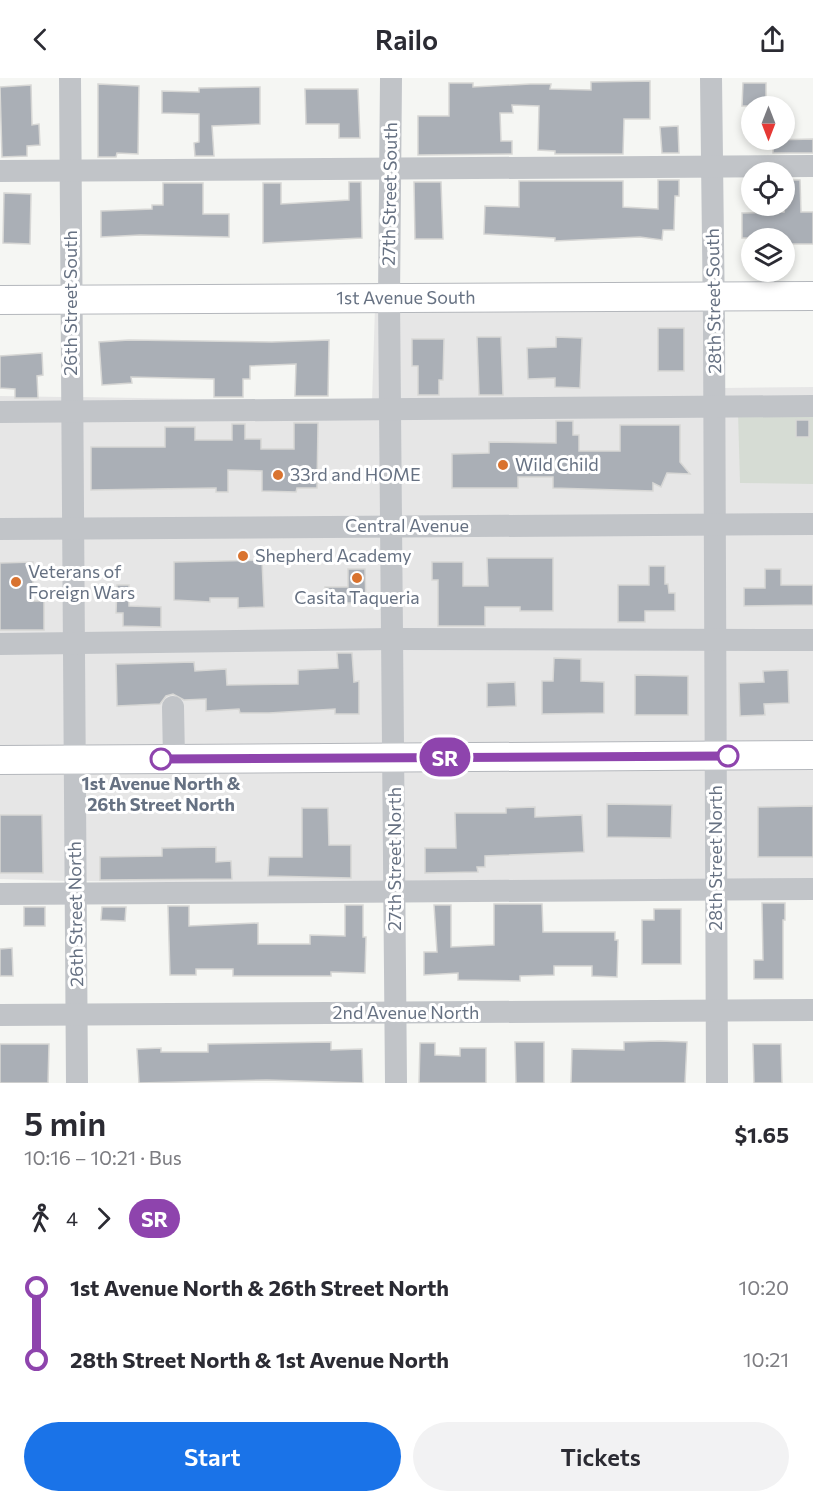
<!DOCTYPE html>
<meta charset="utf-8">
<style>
:root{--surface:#fff;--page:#f2f2f3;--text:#2b2b33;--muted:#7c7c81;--accent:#1a73e8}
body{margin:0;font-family:Commissioner,sans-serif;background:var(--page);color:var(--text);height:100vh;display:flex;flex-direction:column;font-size:22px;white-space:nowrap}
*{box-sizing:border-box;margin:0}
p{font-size:20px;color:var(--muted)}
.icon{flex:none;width:33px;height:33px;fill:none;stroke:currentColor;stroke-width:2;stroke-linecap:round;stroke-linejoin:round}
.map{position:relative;height:1005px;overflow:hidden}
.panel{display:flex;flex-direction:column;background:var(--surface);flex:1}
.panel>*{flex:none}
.badge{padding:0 12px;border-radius:20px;font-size:21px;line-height:39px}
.needle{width:39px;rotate:180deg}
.controls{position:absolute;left:741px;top:18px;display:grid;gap:12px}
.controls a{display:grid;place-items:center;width:54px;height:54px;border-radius:50%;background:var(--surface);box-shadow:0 3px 9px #0003;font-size:30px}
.map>.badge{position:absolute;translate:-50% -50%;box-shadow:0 0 0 3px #fff}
.legs{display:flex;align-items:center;gap:9px;height:66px;padding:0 24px;font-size:20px}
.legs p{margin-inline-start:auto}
.summary{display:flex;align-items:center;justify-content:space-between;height:102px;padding:0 24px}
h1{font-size:33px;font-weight:600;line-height:45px}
.action{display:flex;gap:12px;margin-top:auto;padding:12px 24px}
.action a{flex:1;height:69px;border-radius:36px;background:var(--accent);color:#fff;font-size:24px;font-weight:600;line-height:69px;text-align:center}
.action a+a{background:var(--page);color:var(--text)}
ul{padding:0 24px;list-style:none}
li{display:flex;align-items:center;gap:21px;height:72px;font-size:22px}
li i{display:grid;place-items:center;width:9px;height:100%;margin:0 8px;background:currentColor}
li i::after{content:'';width:15px;height:15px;margin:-8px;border:4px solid;border-radius:50%;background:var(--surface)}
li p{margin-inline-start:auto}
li:first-child i{background:linear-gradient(#0000 50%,currentColor 0)}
li:last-child i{background:linear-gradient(currentColor 50%,#0000 0)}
header{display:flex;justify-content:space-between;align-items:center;height:78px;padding:0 24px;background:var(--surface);font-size:27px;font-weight:600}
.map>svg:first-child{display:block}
</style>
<header><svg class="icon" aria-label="back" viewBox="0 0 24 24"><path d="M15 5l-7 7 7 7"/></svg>Railo<svg class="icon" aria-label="share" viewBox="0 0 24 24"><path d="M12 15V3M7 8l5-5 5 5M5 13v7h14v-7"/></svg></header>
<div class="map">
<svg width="813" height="1005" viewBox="0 0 813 1005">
<rect width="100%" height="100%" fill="#f5f6f3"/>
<g fill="#e6e6e6">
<path d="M 706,228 L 707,438 L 399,439 L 397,229 Z"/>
<path d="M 375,229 L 381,229 L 382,439 L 80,441 L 80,319 L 372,324 Z"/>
<path d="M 813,309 L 813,437 L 723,437 L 723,310 Z"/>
<path d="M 0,318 L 63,319 L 64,441 L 0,441 Z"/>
<path d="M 813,455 L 813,668 L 724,669 L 723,456 Z"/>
<path d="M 707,456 L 708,669 L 403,670 L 399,458 Z"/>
<path d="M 382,458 L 386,670 L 82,672 L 80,460 Z"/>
<path d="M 0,460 L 64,460 L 65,672 L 0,673 Z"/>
<path d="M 708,687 L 708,812 L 404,808 L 403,689 Z"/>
<path d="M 724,687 L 813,687 L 813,814 L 724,812 Z"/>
<path d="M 387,689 L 387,807 L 83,803 L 82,691 Z"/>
<path d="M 0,691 L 65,691 L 67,803 L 0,801 Z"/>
</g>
<path fill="#d6dcd4" d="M 738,334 L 813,335 L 813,406 L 740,405 Z"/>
<g fill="#aaafb6" stroke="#d7d7d5" stroke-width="1.5">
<path d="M 650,3 L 650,41 L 624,41 L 623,76 L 555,76 L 555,73 L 538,72 L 539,28 L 512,27 L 513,35 L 500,35 L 501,63 L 512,63 L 512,76 L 418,77 L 418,38 L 449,38 L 449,5 L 473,5 L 473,9 L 530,6 L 551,6 L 550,11 L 591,12 L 591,4 Z"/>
<path d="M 743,5 L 766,5 L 766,28 L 742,28 Z"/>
<path d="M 98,6 L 139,8 L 138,76 L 117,75 L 116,79 L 98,79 Z"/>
<path d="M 31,7 L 32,47 L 39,46 L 40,67 L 27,68 L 27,78 L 2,79 L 0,9 Z"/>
<path d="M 260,9 L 260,46 L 212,48 L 214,78 L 195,78 L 194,65 L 199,64 L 199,36 L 162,35 L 162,13 L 199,14 L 199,10 Z"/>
<path d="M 305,11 L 358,11 L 360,60 L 339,60 L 339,46 L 306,46 Z"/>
<path d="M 678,48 L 679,75 L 662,75 L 660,49 Z"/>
<path d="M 813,61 L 813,75 L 773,75 L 773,62 Z"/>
<path d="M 658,102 L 679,102 L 679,118 L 675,118 L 674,152 L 663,152 L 662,162 L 640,159 L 555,163 L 555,160 L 484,156 L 485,128 L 519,129 L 519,103 L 623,103 L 623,129 L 658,131 Z"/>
<path d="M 784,102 L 800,102 L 801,134 L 813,134 L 813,166 L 784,166 L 784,160 L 742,160 L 742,135 L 784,134 Z"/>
<path d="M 349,104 L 361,104 L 362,160 L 263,165 L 263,105 L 281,105 L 281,126 L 349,122 Z"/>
<path d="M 414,104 L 441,104 L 443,161 L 415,161 Z"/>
<path d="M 163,105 L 203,105 L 203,136 L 229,136 L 229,159 L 140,157 L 101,159 L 101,133 L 152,131 L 152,127 L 163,127 Z"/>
<path d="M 4,115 L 31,116 L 30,166 L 3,165 Z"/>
<rect x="658" y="250" width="26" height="43"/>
<path d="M 477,259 L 501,259 L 503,317 L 479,317 Z"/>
<path d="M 556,259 L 582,260 L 580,310 L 555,309 L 555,300 L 528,301 L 527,270 L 556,269 Z"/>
<path d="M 412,261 L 444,261 L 443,302 L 439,302 L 439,317 L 418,317 L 418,288 L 412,288 Z"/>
<path d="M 129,262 L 272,264 L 329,262 L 328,318 L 295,318 L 296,286 L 250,288 L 250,301 L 243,301 L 243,319 L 214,319 L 214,301 L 131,299 L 132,305 L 102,307 L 99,264 Z"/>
<path d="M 42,275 L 43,297 L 37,298 L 38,320 L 15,320 L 15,311 L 0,310 L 0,278 Z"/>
<rect x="796" y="342" width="13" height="17"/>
<path d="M 556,343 L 573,343 L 573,357 L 579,357 L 579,373 L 620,373 L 620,347 L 680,347 L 680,384 L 690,396 L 667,395 L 661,409 L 653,405 L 653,413 L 553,410 L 553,399 L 518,399 L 518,410 L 452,410 L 452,376 L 489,375 L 489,364 L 556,365 Z"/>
<path d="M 294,345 L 318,345 L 317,410 L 297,410 L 296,414 L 262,413 L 262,393 L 228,392 L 228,414 L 216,414 L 216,410 L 91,412 L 91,369 L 165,369 L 165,349 L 195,349 L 195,362 L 232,362 L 232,346 L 245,346 L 245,361 L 261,361 L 261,371 L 294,371 Z"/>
<path d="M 487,480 L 553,480 L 553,533 L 520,533 L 520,529 L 485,529 L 485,548 L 438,548 L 438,502 L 432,502 L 432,484 L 463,484 L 463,508 L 488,508 Z"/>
<path d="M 262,482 L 264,529 L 238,530 L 238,520 L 210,520 L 210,524 L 174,522 L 174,484 Z"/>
<path d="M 33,484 L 33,523 L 44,523 L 44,552 L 0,552 L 0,485 Z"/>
<path d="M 649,488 L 665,488 L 665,506 L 668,506 L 669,515 L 675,515 L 675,533 L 645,533 L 645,544 L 618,544 L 618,507 L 649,507 Z"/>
<path d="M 348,491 L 365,491 L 366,525 L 325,525 L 325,509 L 348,509 Z"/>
<path d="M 765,491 L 781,491 L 781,507 L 813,507 L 813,527 L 744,528 L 744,510 L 765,510 Z"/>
<path d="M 117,507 L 129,507 L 129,528 L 161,529 L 161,549 L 123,548 L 123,535 L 116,535 Z"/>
<path d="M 337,575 L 352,575 L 354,604 L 359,603 L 359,636 L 335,636 L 335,631 L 269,635 L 240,635 L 239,631 L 206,633 L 206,621 L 184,622 L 173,616 L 166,618 L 160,626 L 117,628 L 116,586 L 194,584 L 195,593 L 226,591 L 227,607 L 298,606 L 298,592 L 338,590 Z"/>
<path d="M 554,580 L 581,581 L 581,603 L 604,604 L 604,635 L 542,636 L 542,603 L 553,603 Z"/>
<path d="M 788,592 L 789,625 L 764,626 L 765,637 L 740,638 L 739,605 L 764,604 L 763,593 Z"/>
<path d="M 635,597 L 688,598 L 688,637 L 635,637 Z"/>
<path d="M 515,604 L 516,628 L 487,629 L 487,605 Z"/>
<path d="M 607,726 L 672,727 L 671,760 L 607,759 Z"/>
<path d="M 813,728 L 813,779 L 758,779 L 758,729 Z"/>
<path d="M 535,729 L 535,739 L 582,737 L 584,774 L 485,778 L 485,789 L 477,789 L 478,794 L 425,795 L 425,770 L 456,770 L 455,735 L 506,735 L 506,730 Z"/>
<path d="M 302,730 L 328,730 L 329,767 L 351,767 L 351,800 L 268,798 L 269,779 L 302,779 Z"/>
<path d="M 0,737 L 42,737 L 43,795 L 0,795 Z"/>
<path d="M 216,769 L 216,784 L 231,783 L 232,801 L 100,802 L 100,779 L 162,778 L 162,770 Z"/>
<path d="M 762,825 L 785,825 L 785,842 L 783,842 L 783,901 L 754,901 L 754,882 L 763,882 Z"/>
<path d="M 494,826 L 542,826 L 543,854 L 615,854 L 615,862 L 618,862 L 617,899 L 592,898 L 592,888 L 554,888 L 554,897 L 520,898 L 520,903 L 458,902 L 458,895 L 424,897 L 424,874 L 437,874 L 434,827 L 451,827 L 451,869 L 494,867 Z"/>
<path d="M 345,827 L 363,827 L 363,859 L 366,859 L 365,895 L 331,894 L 331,898 L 233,898 L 233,891 L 196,891 L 196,897 L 170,897 L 168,828 L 189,828 L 189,848 L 258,845 L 258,866 L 310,866 L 310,857 L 345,858 Z"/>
<rect x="24" y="829" width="21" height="19"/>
<path d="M 102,829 L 126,829 L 125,843 L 101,842 Z"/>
<path d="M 654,831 L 681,831 L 681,886 L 642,886 L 642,842 L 654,842 Z"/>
<path d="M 12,870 L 13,898 L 0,898 L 0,871 Z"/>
<path d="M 660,963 L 687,964 L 685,1005 L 571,1005 L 572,971 L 624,972 L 624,964 Z"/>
<path d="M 331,964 L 331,972 L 362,971 L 363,1005 L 267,1002 L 139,1005 L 137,971 L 161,970 L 161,974 L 208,974 L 208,966 Z"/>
<path d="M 515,964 L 544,964 L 544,1005 L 516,1005 Z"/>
<path d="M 420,965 L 435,965 L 435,977 L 460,978 L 460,970 L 486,970 L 486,1005 L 419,1005 Z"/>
<path d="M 0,966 L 49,966 L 48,1005 L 0,1005 Z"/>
<path d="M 753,966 L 781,966 L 782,1005 L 754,1005 Z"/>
</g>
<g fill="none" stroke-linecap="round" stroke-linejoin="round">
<defs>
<g id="major">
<path id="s1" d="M 0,222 L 813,218"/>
<path d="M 0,682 L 813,677"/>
</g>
</defs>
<use href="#major" stroke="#b4b7bc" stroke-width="30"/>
<g stroke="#c1c4c8" stroke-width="22">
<path d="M 70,0 L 77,1005"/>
<path d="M 391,0 L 389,220 L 396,1005"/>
<path d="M 711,0 L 714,245 L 717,1005"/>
<path d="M 0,93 L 813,88"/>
<path d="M 0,334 L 813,328"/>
<path d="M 0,451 L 813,446"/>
<path d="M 0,566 L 393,561 L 813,562"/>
<path d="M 173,629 L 174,681"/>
<path d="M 0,816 L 813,811"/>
<path d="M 0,937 L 813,932"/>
</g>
<use href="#major" stroke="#fff" stroke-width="28"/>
</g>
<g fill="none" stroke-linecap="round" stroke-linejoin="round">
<defs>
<path id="line-1" d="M 161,681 L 728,678"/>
</defs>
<use href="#line-1" stroke="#fff" stroke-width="14"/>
<use href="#line-1" stroke="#8e44ad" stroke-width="9"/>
</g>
<g fill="#d9732f" stroke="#fff" stroke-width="2">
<circle cx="503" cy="387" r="6"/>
<circle cx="278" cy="397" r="6"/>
<circle cx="243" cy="478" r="6"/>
<circle cx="357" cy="500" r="6"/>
<circle cx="16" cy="504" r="6"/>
</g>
<g fill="#fff" stroke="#8e44ad" stroke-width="3">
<circle cx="728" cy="678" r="10"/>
<circle cx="161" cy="681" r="10"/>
</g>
<g text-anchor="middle" stroke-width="6" stroke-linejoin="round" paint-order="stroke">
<g font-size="18" fill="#667182" stroke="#fff">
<text transform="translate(390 116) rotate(-89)" y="6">27th Street South</text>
<text dy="6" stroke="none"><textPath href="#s1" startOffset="406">1st Avenue South</textPath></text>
<text transform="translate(714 223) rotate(-91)" y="6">28th Street South</text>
<text transform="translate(71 225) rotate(-90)" y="6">26th Street South</text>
<text x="407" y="454">Central Avenue</text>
<text transform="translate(716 780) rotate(-90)" y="6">28th Street North</text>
<text transform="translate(395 781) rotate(-90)" y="6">27th Street North</text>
<text transform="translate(76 836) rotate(-91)" y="6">26th Street North</text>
<text x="406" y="941">2nd Avenue North</text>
</g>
<g font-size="18" fill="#667182" stroke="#fff" text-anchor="start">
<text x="515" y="393">Wild Child</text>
<text x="290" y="403">33rd and HOME</text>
<text x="255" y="484">Shepherd Academy</text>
<text x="28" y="500">Veterans of<tspan x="28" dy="21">Foreign Wars</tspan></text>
<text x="357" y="526" text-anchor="middle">Casita Taqueria</text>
</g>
<g font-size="18" font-weight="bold" fill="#667182" stroke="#fff">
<text x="161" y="712">1st Avenue North &amp;<tspan x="161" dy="21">26th Street North</tspan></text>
</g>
</g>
</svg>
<div class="controls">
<a><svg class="needle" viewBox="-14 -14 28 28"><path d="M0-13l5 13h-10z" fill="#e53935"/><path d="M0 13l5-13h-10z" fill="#7c7c81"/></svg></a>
<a><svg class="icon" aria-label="locate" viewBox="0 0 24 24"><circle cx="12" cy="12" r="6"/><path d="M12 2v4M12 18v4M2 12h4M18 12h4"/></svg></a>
<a><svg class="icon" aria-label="layers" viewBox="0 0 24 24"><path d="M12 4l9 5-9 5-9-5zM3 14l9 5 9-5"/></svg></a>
</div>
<b class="badge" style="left:445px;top:679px;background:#8e44ad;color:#fff">SR</b>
</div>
<section class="panel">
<div class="summary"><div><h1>5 min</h1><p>10:16 – 10:21 · Bus</p></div><b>$1.65</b></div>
<div class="legs"><svg class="icon" aria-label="walk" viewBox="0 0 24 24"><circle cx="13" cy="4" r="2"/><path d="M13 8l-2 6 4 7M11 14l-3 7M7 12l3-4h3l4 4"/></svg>4<svg class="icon" aria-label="forward" viewBox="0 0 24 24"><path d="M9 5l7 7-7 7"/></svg><b class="badge" style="background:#8e44ad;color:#fff">SR</b></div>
<ul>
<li><i style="color:#8e44ad"></i><b>1st Avenue North &amp; 26th Street North</b><p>10:20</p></li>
<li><i style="color:#8e44ad"></i><b>28th Street North &amp; 1st Avenue North</b><p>10:21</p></li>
</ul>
<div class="action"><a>Start</a><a>Tickets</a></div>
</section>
